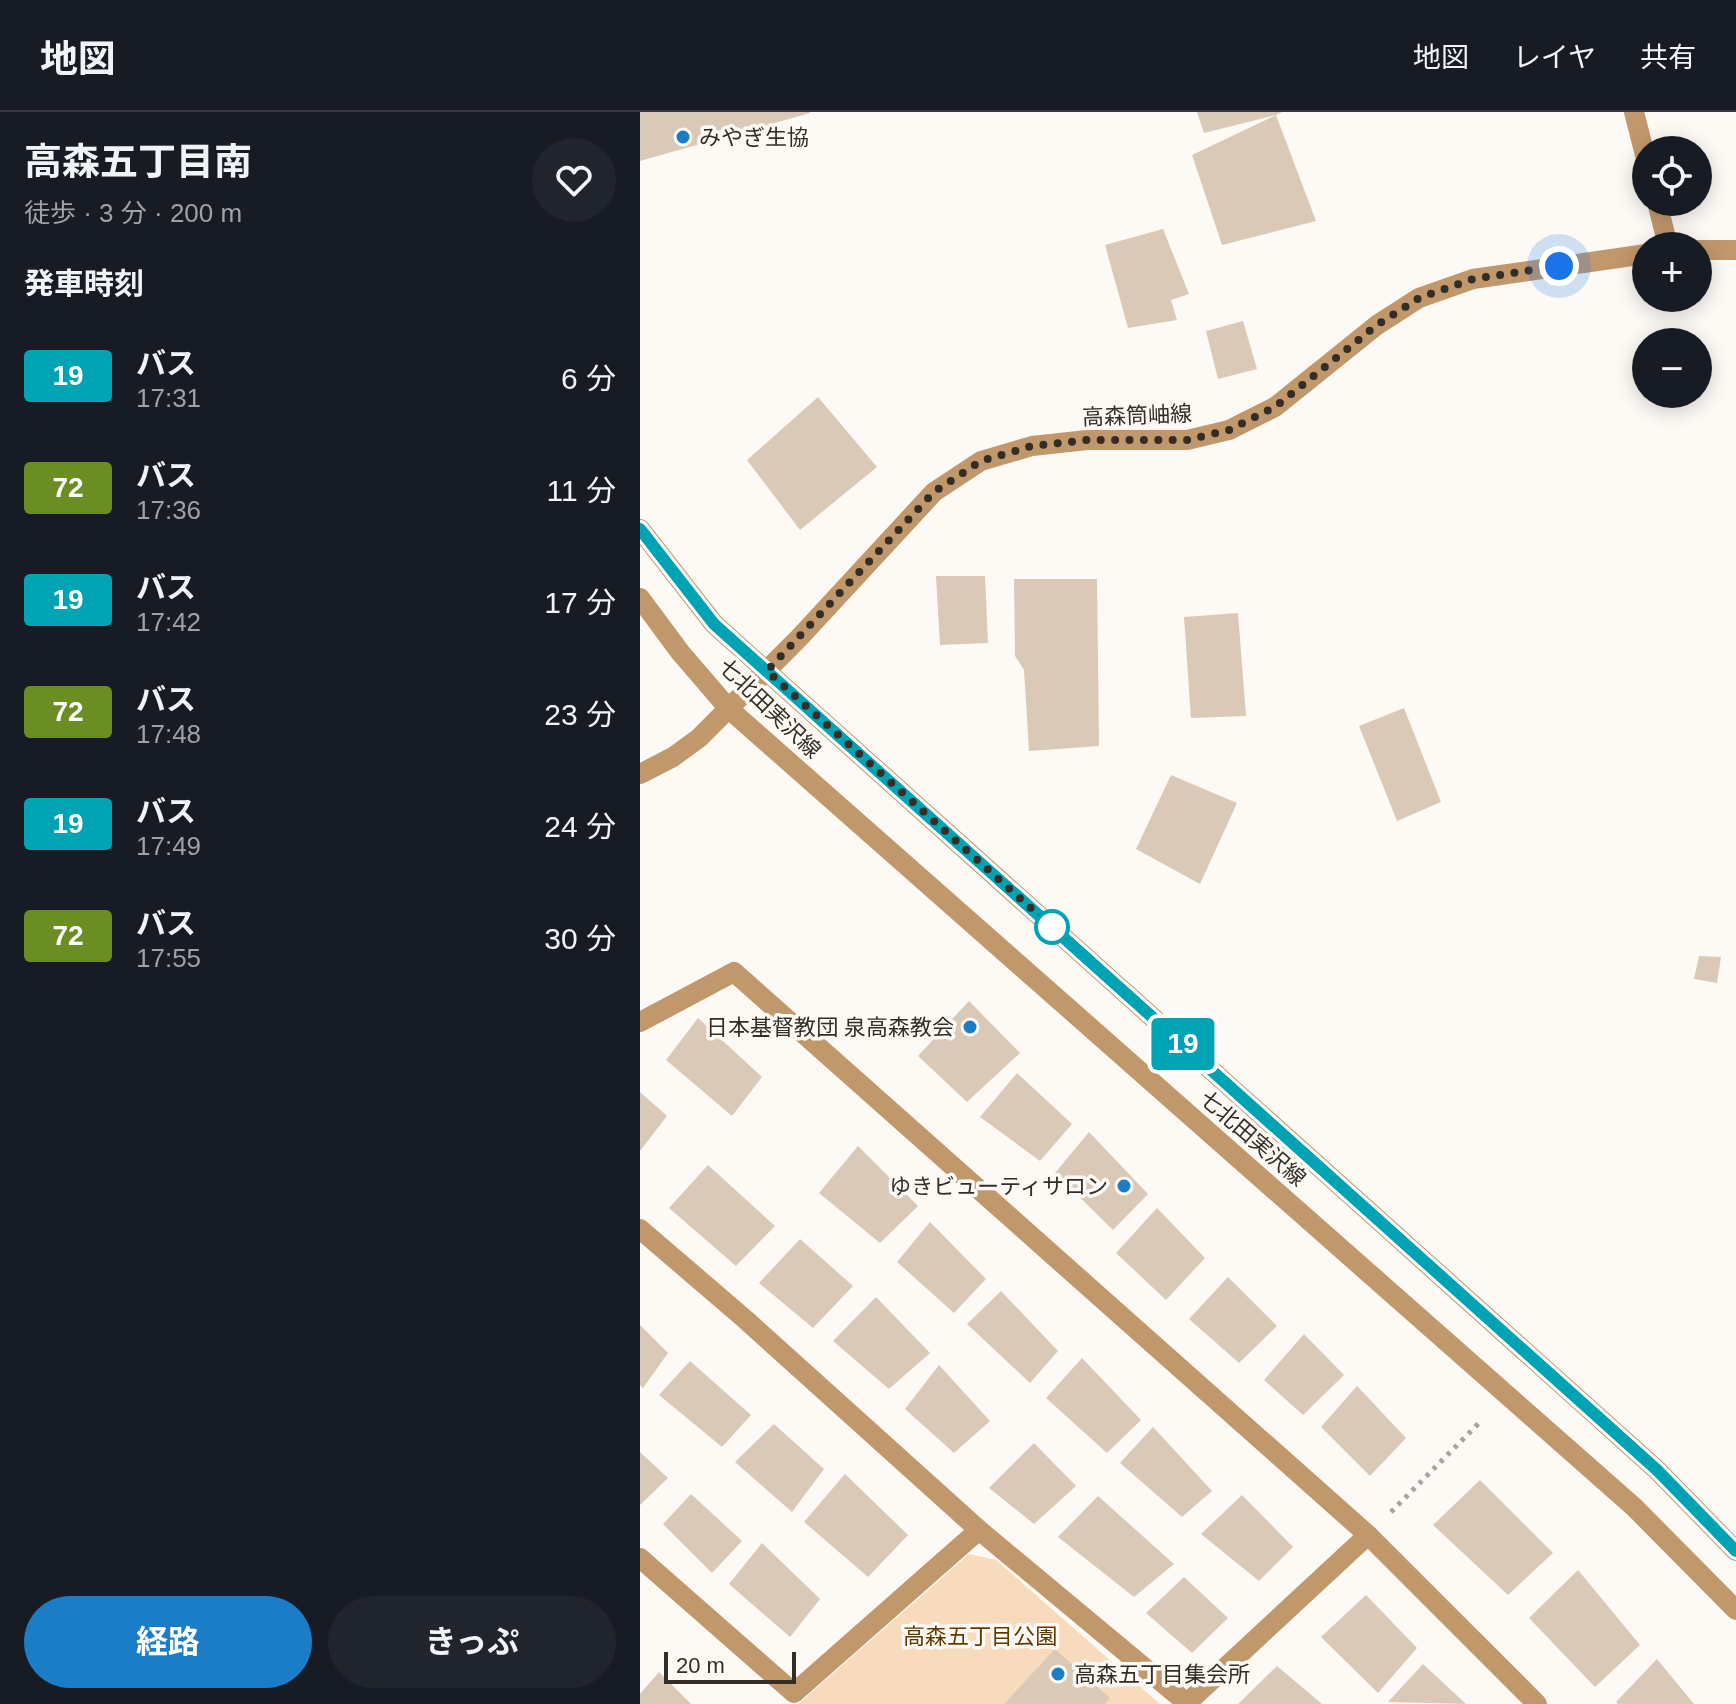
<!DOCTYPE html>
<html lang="ja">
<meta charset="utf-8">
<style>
:root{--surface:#171b24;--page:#20242c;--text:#f1f3f6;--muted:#9ea1a6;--line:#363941;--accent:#1b7cc8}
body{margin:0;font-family:Helvetica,"Noto Sans JP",sans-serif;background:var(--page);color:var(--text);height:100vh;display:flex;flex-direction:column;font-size:30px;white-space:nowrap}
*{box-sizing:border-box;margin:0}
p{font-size:26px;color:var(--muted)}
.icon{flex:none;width:44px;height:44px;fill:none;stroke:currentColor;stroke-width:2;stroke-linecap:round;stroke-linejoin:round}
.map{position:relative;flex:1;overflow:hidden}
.panel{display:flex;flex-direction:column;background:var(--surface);width:640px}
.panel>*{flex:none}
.badge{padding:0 16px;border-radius:6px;font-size:28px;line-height:52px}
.fabs{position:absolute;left:992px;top:24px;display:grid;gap:16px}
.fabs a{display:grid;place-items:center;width:80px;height:80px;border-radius:50%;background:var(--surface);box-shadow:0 4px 20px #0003;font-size:40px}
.scale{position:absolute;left:24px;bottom:20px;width:132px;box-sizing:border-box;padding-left:8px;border:4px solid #332d26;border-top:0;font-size:22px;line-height:28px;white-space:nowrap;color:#332d26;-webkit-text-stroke:6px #fdfaf6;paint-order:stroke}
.you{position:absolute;width:40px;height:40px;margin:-20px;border:6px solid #fff;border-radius:50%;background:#1a73e8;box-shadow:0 0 0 12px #1a73e833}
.map>.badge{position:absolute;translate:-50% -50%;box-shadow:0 0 0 4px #fff}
h2{padding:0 24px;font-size:30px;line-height:72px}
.round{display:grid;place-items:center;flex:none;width:84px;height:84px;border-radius:42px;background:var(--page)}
.overview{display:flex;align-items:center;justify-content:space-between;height:136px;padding:0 24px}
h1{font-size:38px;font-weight:700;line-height:60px}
.cta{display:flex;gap:16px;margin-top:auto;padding:16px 24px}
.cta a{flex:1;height:92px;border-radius:48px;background:var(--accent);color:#fff;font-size:32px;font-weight:700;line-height:92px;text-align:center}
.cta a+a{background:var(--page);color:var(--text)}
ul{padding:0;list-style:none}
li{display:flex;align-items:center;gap:24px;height:112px;padding:0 24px}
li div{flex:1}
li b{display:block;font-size:30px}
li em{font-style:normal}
li .badge{min-width:88px;font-weight:700;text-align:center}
header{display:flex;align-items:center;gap:48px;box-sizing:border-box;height:112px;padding:0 40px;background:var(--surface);border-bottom:2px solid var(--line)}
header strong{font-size:38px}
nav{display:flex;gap:44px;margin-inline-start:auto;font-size:28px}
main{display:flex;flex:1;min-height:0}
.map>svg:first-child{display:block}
</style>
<header>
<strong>地図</strong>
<nav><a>地図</a><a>レイヤ</a><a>共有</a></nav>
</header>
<main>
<section class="panel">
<div class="overview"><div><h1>高森五丁目南</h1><p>徒歩 · 3 分 · 200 m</p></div><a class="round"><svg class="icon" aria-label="heart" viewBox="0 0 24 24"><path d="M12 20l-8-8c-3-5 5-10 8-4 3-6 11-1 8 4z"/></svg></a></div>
<h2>発車時刻</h2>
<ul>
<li><span class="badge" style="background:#00a3b4;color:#fff">19</span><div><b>バス</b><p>17:31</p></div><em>6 分</em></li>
<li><span class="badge" style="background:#6b8e23;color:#fff">72</span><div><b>バス</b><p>17:36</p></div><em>11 分</em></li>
<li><span class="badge" style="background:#00a3b4;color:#fff">19</span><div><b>バス</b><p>17:42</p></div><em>17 分</em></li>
<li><span class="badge" style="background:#6b8e23;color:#fff">72</span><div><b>バス</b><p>17:48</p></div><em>23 分</em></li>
<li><span class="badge" style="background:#00a3b4;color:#fff">19</span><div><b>バス</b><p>17:49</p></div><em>24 分</em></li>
<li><span class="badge" style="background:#6b8e23;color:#fff">72</span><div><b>バス</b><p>17:55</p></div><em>30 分</em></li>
</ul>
<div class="cta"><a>経路</a><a>きっぷ</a></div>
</section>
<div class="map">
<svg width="1096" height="1592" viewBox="0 0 1096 1592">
<rect width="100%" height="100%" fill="#fdfaf6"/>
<path fill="#f8dbbc" d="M 329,1442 L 356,1448 L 520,1592 L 158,1592 Z"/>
<g fill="#dac9b7">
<path d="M 0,0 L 170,0 L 170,1 L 0,49 Z"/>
<path d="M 557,0 L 642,0 L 636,3 L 676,109 L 582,133 L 552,43 L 636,3 L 564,21 Z"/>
<path d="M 523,117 L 549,182 L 531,188 L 537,208 L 488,216 L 465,133 Z"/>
<path d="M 603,209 L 617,257 L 578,267 L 566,219 Z"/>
<path d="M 178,285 L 237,355 L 160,418 L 107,348 Z"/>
<path d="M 296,464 L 345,464 L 348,531 L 300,533 Z"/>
<path d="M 374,467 L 457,467 L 459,634 L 389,639 L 384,558 L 375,544 Z"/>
<path d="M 598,501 L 606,604 L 551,606 L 544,505 Z"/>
<path d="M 764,596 L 801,690 L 757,709 L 719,614 Z"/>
<path d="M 531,663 L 597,691 L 560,772 L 496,737 Z"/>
<path d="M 1059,844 L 1081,845 L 1077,871 L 1054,867 Z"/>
<path d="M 329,889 L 380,941 L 327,990 L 278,944 Z"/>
<path d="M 58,906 L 122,965 L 92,1004 L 26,948 Z"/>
<path d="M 377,961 L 432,1012 L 400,1049 L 340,1005 Z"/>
<path d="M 0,980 L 27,1004 L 0,1039 Z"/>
<path d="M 449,1020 L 508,1082 L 473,1118 L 415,1061 Z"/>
<path d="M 218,1034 L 278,1094 L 240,1131 L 179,1081 Z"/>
<path d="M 68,1053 L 135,1114 L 96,1154 L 29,1096 Z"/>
<path d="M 517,1096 L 565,1146 L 526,1188 L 476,1141 Z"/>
<path d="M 290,1110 L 346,1167 L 314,1201 L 257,1150 Z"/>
<path d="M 160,1127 L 213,1174 L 173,1216 L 119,1171 Z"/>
<path d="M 588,1165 L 637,1214 L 599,1251 L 549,1207 Z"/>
<path d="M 361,1179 L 418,1239 L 390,1271 L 327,1212 Z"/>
<path d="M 236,1185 L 290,1241 L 249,1277 L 193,1229 Z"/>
<path d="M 0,1213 L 28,1241 L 3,1276 L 0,1273 Z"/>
<path d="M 664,1222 L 704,1263 L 663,1303 L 624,1268 Z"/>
<path d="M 442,1246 L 501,1308 L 467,1341 L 406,1286 Z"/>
<path d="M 50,1249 L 111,1303 L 82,1335 L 19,1283 Z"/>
<path d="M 299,1253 L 350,1309 L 314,1341 L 265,1297 Z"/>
<path d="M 717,1274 L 766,1326 L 730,1364 L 681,1315 Z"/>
<path d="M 134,1312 L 184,1357 L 152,1400 L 95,1350 Z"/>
<path d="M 513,1315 L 572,1379 L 542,1405 L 480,1351 Z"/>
<path d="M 394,1331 L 436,1374 L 394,1412 L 349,1376 Z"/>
<path d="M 0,1340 L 28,1366 L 0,1393 Z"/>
<path d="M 205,1362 L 268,1423 L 228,1465 L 164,1410 Z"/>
<path d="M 840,1368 L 913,1441 L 868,1483 L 793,1413 Z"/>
<path d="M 51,1382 L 102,1429 L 72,1461 L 23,1412 Z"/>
<path d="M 602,1383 L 653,1435 L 619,1469 L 561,1422 Z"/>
<path d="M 458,1384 L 534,1452 L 494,1485 L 418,1425 Z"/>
<path d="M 122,1431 L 180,1487 L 150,1525 L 89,1472 Z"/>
<path d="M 938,1458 L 1000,1533 L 955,1575 L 889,1506 Z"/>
<path d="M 544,1465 L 588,1506 L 552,1541 L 506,1501 Z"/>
<path d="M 726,1483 L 777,1536 L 738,1581 L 681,1525 Z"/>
<path d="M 415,1537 L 470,1586 L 465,1592 L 364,1592 Z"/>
<path d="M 1017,1547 L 1054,1592 L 978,1592 L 976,1590 Z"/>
<path d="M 783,1552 L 826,1592 L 748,1590 Z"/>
<path d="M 637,1554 L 682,1592 L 598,1592 Z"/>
<path d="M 19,1560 L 51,1592 L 0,1592 L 0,1582 Z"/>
</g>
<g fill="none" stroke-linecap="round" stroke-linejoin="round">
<path stroke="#a9a49f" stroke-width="5" stroke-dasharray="4 6" stroke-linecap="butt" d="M 751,1400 L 840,1310"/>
<g stroke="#c1986c" stroke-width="20">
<path d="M 994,0 L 1006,47"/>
<path d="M 1017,90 L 1028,134"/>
<path d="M 1058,138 L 1096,138"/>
<path d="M 0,417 L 74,512 L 1017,1358 L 1096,1439"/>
<path d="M 0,486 L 40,540 L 89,597 L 994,1395 L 1096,1498"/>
<path d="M 0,662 L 33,645 L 59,626 L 159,526 L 294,380 L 341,349 L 392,334 L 447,328 L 547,328 L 589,318 L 635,295 L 737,213 L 779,186 L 833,167 L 1006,142"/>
<path d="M 0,910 L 94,860 L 728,1423 L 897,1592"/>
<path d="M 0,1117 L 106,1208 L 339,1418 L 548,1592"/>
<path d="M 0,1446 L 154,1581 L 339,1418"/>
<path d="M 547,1591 L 728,1423"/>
</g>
</g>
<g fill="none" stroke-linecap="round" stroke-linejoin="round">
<defs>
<path id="line" d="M 0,417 L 74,512 L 1017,1358 L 1096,1439"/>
</defs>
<use href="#line" stroke="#fff" stroke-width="18"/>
<use href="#line" stroke="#00a3b4" stroke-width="12"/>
<path stroke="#332d26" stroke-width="8" stroke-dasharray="0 14.4" d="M 412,815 L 127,559 L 294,380 L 341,349 L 392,334 L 447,328 L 547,328 L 589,318 L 635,295 L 737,213 L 779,186 L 833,167 L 919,154"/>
</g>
<g fill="#1b7cc8" stroke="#fdfaf6" stroke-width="3">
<circle cx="43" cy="25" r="8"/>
<circle cx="330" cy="915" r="8"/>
<circle cx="484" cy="1074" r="8"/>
<circle cx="418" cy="1562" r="8"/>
</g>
<circle fill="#fff" stroke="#00a3b4" stroke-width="4" cx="412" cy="815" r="16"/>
<g text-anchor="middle" stroke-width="7" stroke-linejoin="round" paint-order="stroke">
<g font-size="22" fill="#332d26" stroke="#fdfaf6" text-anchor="start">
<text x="59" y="33">みやぎ生協</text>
<text x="314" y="923" text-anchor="end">日本基督教団 泉高森教会</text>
<text x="468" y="1082" text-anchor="end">ゆきビューティサロン</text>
<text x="434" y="1570">高森五丁目集会所</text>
</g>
<g font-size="22" fill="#332d26" stroke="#fdfaf6">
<text transform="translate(497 303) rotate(-2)" y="8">高森筒岫線</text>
<text transform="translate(130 596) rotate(44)" y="8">七北田実沢線</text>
<text transform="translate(613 1026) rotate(41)" y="8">七北田実沢線</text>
</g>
<g font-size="22" fill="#603900" stroke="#fdfaf6">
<text x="340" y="1532">高森五丁目公園</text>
</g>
</g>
</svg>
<div class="fabs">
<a><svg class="icon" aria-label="locate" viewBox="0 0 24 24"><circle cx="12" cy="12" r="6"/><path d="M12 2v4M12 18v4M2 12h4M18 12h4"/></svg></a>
<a>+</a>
<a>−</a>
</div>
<div class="scale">20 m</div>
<div class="you" style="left:919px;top:154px"></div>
<b class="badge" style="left:543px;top:932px;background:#00a3b4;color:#fff">19</b>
</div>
</main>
